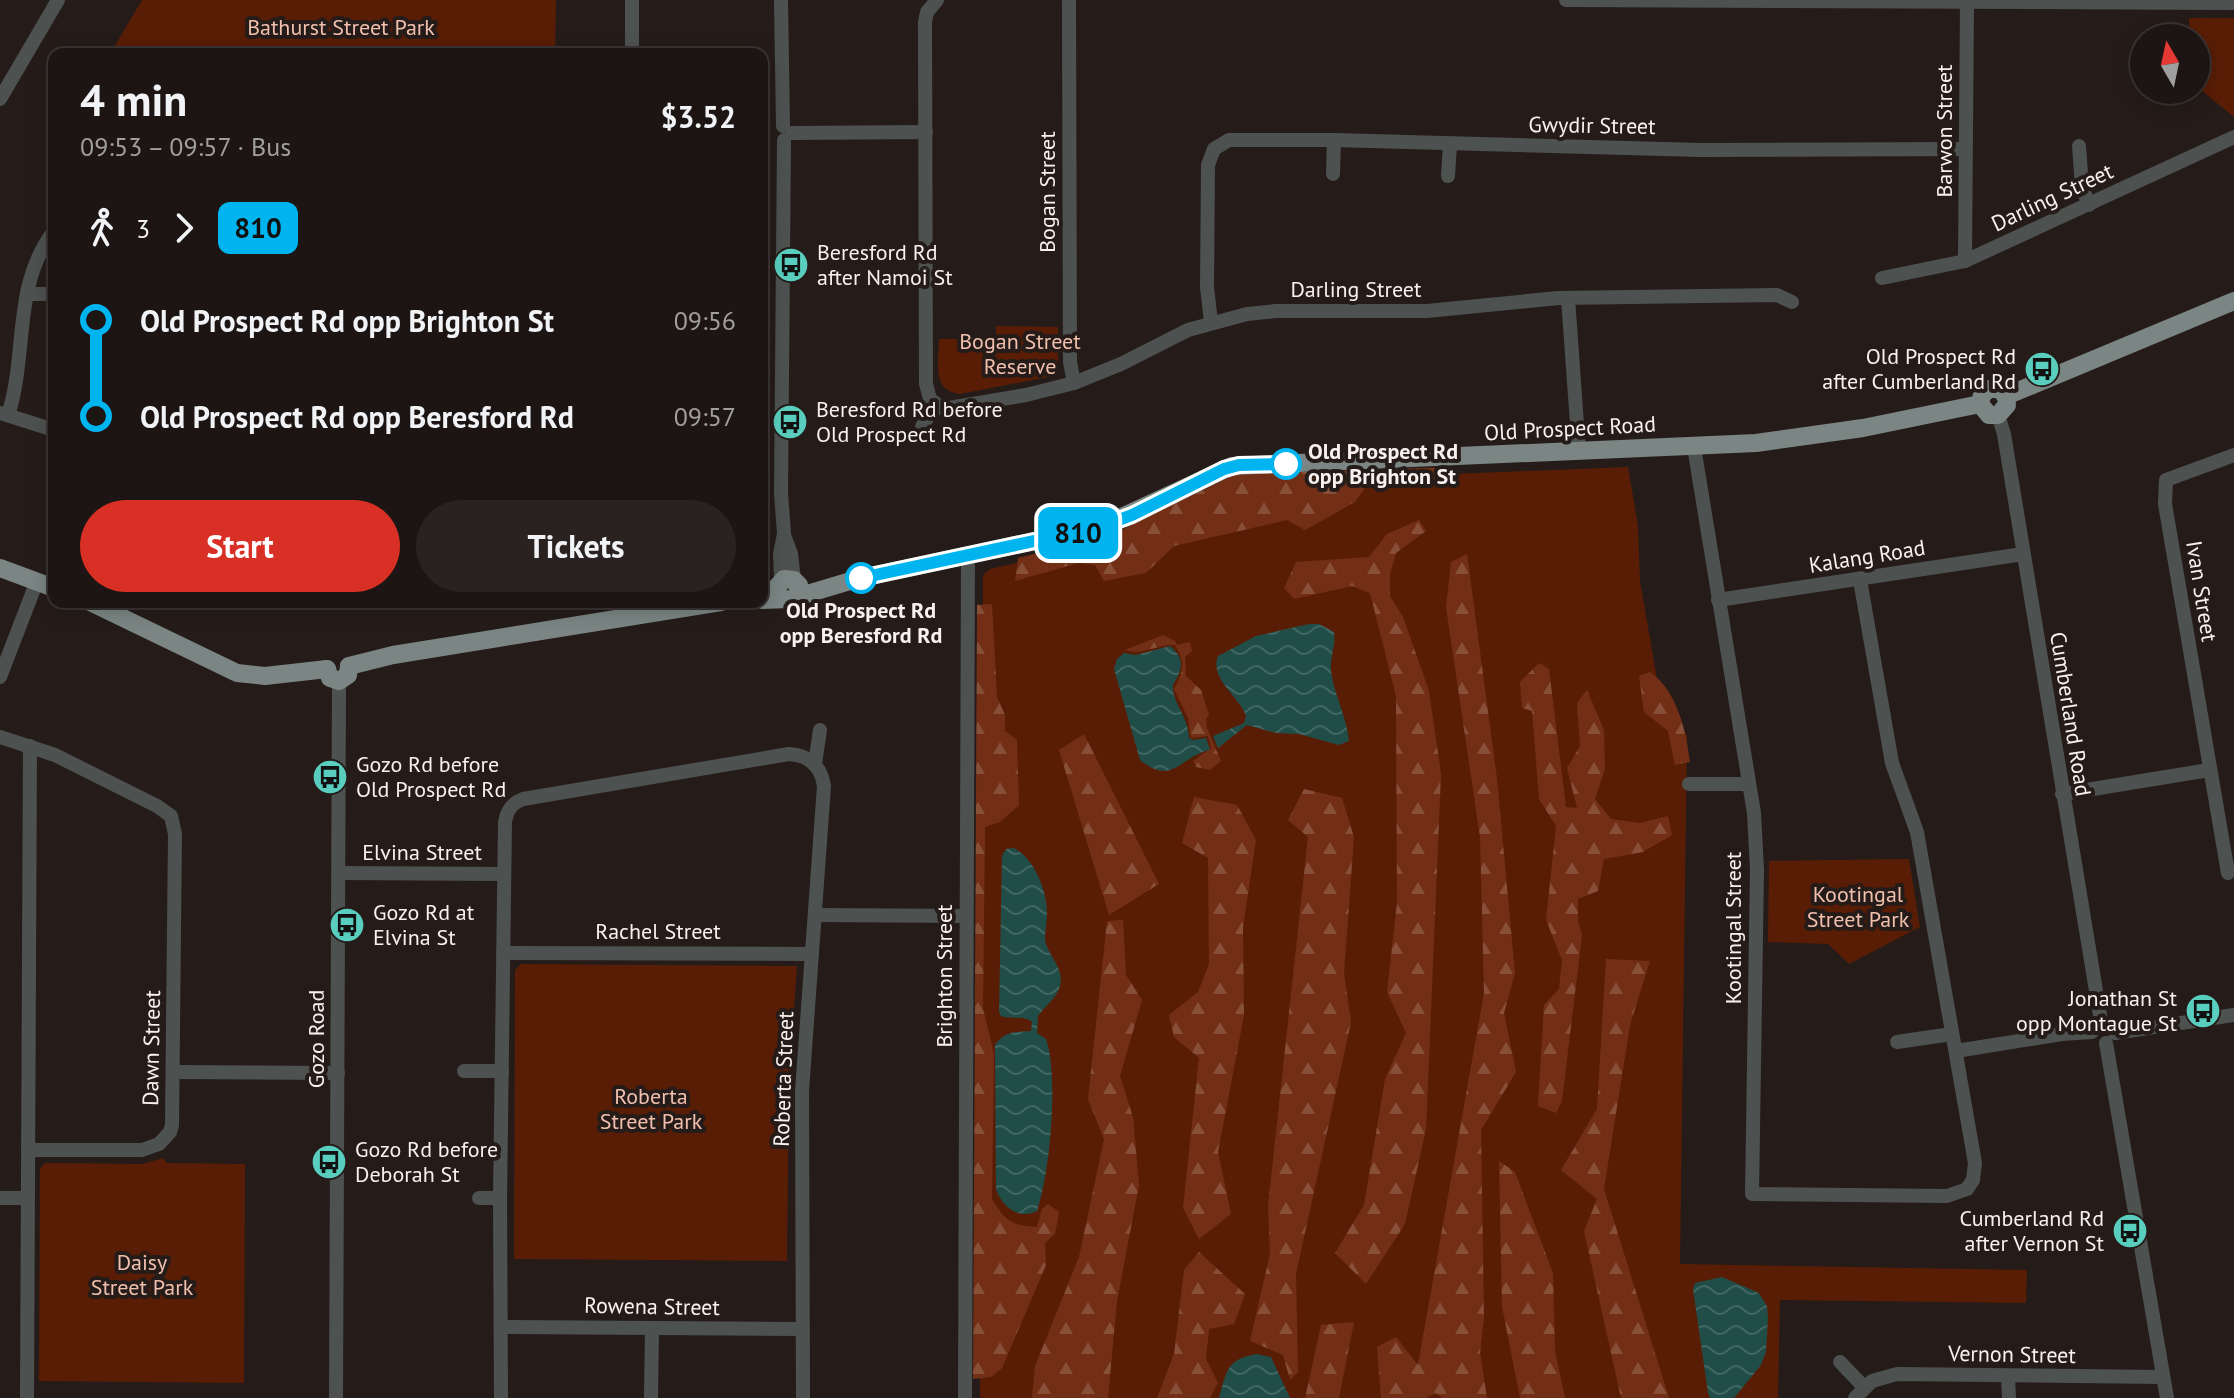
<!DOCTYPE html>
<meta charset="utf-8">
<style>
:root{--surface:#1c1513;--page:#292221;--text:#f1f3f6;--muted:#a09fa0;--line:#3a3433;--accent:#d93025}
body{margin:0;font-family:"PT Sans",sans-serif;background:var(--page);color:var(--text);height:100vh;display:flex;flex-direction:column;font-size:30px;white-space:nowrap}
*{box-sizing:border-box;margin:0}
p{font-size:26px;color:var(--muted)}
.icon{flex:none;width:44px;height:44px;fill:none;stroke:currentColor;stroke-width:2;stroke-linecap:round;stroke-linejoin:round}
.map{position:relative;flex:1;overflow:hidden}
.drawer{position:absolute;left:48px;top:48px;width:720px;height:560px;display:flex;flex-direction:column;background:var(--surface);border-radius:16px;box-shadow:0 4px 20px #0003,0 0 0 2px var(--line)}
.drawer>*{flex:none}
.badge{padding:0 16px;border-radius:12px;font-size:28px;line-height:52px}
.needle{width:52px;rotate:351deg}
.controls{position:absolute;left:2130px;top:24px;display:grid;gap:16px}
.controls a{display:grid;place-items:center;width:80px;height:80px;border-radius:50%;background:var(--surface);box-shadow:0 4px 20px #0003,0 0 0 2px var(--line);font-size:40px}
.map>.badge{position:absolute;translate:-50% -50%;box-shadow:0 0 0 4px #fff}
.legs{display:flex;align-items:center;gap:12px;height:88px;padding:0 32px;font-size:26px}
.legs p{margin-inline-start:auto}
.headline{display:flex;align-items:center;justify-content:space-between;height:136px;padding:0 32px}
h1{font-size:44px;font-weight:800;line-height:60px}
.action{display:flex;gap:16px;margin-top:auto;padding:16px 32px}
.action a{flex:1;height:92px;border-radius:48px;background:var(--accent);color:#fff;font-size:32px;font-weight:800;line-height:92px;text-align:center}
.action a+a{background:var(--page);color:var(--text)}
ul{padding:0 32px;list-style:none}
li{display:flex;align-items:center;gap:28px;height:96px;font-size:30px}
li i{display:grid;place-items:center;width:12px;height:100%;margin:0 10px;background:currentColor}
li i::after{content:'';width:20px;height:20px;margin:-10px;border:6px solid;border-radius:50%;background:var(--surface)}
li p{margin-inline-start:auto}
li:first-child i{background:linear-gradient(#0000 50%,currentColor 0)}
li:last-child i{background:linear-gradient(currentColor 50%,#0000 0)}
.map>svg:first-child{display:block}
</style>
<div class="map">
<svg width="2234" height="1398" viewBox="0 0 2234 1398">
<defs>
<pattern id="forest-firs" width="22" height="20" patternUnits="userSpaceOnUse" patternTransform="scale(2)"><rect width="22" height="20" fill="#722f16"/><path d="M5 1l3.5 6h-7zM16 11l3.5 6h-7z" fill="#874e38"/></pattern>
<pattern id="water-waves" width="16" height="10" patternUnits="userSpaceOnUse" patternTransform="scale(2)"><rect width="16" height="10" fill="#204d47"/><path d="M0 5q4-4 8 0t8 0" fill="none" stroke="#416762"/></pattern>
</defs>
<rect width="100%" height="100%" fill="#251c19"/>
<g fill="#591d05">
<path d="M 142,0 L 556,0 L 555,54 L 110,54 Z"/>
<path d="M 2189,18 L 2234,18 L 2234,117 L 2196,86 L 2196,38 L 2189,38 Z"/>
<path d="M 996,326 L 1058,327 L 1058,369 L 1053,376 L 960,394 C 931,390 939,362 939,339 L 996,339 Z"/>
<path d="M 1628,467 L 1638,526 L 1640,581 L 1657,679 L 1687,736 L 1680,1264 L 2027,1270 L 2026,1303 L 1780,1300 L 1778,1398 L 980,1398 L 983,575 L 990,569 L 1135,536 L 1228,483 Z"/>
<path d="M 1909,859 L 1920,927 L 1849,964 L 1828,944 L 1768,942 L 1769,861 Z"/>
<path d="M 521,964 L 797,966 L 789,1083 L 787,1261 L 514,1259 L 515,970 Z"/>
<path d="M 163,1158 L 167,1163 L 245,1164 L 244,1383 L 39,1381 L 40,1169 L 45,1163 L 142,1164 Z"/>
</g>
<g fill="url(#forest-firs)">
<path d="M 1456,467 L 1443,484 L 1365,488 L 1355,502 L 1305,530 L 1287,520 L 1174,546 L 1146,573 L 1104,581 L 1095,565 L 1078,563 L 1015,581 L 1018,558 L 1111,535 L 1235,474 Z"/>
<path d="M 1419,520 L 1426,531 L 1396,553 L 1390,574 L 1390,596 L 1403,617 L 1429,691 L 1441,774 L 1426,1129 L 1405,1224 L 1366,1284 L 1335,1253 L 1364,1205 L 1385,1079 L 1406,1033 L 1387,992 L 1397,903 L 1396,696 L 1370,593 L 1352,586 L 1294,599 L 1284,588 L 1296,562 L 1369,557 L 1387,534 Z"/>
<path d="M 1467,554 L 1497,779 L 1515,973 L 1504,1013 L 1516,1072 L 1481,1130 L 1484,1318 L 1480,1353 L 1487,1398 L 1443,1398 L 1435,1393 L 1426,1398 L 1381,1398 L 1377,1347 L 1396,1337 L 1418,1365 L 1484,993 L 1480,837 L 1446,607 L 1451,562 Z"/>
<path d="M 992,604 L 997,697 L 1005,715 L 1005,731 L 1017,740 L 1019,805 L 1000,822 L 985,827 L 983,1008 L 994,1054 L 992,1199 C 1005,1221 1012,1226 1037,1227 L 1042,1209 L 1048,1204 L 1059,1212 L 1055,1234 L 1045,1243 L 1046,1265 L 1002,1368 L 991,1377 L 973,1379 L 977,605 Z"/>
<path d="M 1163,635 L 1175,641 L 1177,645 L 1190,642 L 1192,651 L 1185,657 L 1186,676 L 1201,690 L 1209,715 L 1206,719 L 1207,728 L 1221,761 L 1210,770 L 1196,767 L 1193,761 L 1211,748 L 1208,736 L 1191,738 L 1188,718 L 1174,689 C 1183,672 1186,663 1175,645 C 1156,644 1143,656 1125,650 Z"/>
<path d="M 1539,663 L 1549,669 L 1566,807 L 1577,808 L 1567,768 L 1580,746 L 1577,703 L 1587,690 L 1604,730 L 1605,769 L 1595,799 L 1611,819 L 1640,823 L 1668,816 L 1672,835 L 1643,852 L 1604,859 L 1598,891 L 1578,899 L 1578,921 L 1582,935 L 1562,1101 L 1556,1113 L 1538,1106 L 1544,1005 L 1559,989 L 1562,960 L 1546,920 L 1556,826 L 1539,799 L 1532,711 L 1522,708 L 1520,682 Z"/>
<path d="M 1650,672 C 1677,691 1686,730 1690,762 L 1675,765 L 1668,731 L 1644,712 L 1639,676 Z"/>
<path d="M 1084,734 L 1159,884 L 1109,915 L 1059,750 Z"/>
<path d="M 1304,789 L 1342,798 L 1354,837 L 1344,973 L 1351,1022 L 1296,1274 L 1298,1372 L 1290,1380 L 1283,1355 L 1250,1341 L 1270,1254 L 1268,1206 L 1308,837 L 1288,820 Z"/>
<path d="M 1194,797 L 1237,805 L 1256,840 L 1243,927 L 1244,1015 L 1218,1152 L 1231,1214 L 1199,1239 L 1183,1208 L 1199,1058 L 1174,1037 L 1169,1015 L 1198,992 L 1209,964 L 1208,858 L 1182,843 Z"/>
<path d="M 1123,920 L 1126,975 L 1142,1000 L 1120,1076 L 1133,1117 L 1139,1185 L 1117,1301 L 1108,1398 L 1032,1398 L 1035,1366 L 1079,1257 L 1104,1139 L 1088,1099 L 1107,921 Z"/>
<path d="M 1606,959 L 1650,961 L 1630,1025 L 1604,1189 L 1669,1398 L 1621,1398 L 1584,1231 L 1597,1199 L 1561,1170 L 1597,1109 Z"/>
<path d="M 1499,1161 L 1515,1172 L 1553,1273 L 1555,1351 L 1565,1398 L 1520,1398 L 1502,1306 Z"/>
<path d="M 1199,1252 L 1245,1294 L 1234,1324 L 1209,1329 L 1206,1359 L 1218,1383 L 1210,1398 L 1157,1398 L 1174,1354 L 1184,1270 Z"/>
<path d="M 1354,1322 L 1339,1398 L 1305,1398 L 1321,1325 Z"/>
</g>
<g fill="url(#water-waves)">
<path d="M 1309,624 L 1319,624 L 1334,632 C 1336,645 1330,657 1331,671 C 1334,695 1347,717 1349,741 L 1339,745 L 1299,734 L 1276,733 L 1247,725 L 1218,748 L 1213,736 L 1244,723 L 1246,716 C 1239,696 1209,679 1218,656 L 1256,636 Z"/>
<path d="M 1170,646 C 1186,659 1182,670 1173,685 C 1172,704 1189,717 1189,738 L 1193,740 L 1206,738 L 1210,750 C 1180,756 1173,787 1140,760 L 1114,669 L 1117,659 L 1124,653 L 1136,655 Z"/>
<path d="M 1014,848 C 1035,859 1047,891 1047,913 C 1047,922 1045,931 1045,939 C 1047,955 1065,968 1060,986 C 1057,998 1045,1006 1038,1016 L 1037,1033 L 1046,1039 C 1059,1077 1050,1173 1037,1211 C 1019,1220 1002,1207 996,1189 L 995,1045 C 1005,1031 1016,1032 1031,1031 L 1032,1022 C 1025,1015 1011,1020 1001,1016 L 999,1012 L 1002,856 L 1006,849 Z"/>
<path d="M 1722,1277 L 1759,1293 L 1767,1306 L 1768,1318 L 1766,1352 L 1761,1365 L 1734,1398 L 1710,1398 L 1708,1393 L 1693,1289 L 1695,1283 Z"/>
<path d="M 1257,1354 L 1271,1357 L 1290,1398 L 1219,1398 C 1227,1371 1226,1359 1257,1354 Z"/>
</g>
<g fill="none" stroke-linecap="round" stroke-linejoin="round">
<g stroke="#4d5251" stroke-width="14">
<path d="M 781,0 L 783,126"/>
<path d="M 937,0 L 927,12 L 925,22 L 926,384 L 930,399 L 943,409 L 1026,395 L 1074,383 L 1121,364 L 1188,330 L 1247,314 L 1276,311 L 1427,311 L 1558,298 L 1777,295 L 1792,302"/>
<path d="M 1069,0 L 1070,362 L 1074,383"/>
<path d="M 1566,0 L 2234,3"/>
<path d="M 632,54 L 632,0"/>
<path d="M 0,99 L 58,0"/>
<path d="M 792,133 L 926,132"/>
<path d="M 2079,146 L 2082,187 L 2089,205"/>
<path d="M 1333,174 L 1334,140"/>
<path d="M 1448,176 L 1450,144"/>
<path d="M 1965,261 L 1967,2"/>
<path d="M 1882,278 L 1965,261 L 2234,137"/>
<path d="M 27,294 L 54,294"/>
<path d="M 1568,298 L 1579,452"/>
<path d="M 1211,322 L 1207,287 L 1208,165 L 1214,149 L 1229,140 L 1334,140 L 1701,150 L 1965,149"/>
<path d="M 0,413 L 54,430"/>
<path d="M 8,415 C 28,354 12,285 54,231"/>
<path d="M 1998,415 L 2004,434 L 2101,1021"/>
<path d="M 922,427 L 935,404"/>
<path d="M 1694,447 L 1754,813 L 1757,870 L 1752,1194 L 1947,1196 L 1967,1189 L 1973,1180 L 1975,1163 L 1917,832 L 1892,763 L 1860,580"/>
<path d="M 784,535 L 791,554 L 794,580"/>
<path d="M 781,580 L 780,554 L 784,534 L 781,493 L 784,140"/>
<path d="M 1718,600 L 2023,554"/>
<path d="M 0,677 L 37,581"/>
<path d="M 0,737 L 55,755 L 157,806 L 171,816 L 175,834 L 172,1125 L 170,1132 L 159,1144 L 142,1150 L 28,1150"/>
<path d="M 815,764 L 820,730"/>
<path d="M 1689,784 L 1747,784"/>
<path d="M 2062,794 L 2209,770"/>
<path d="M 339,873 L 504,874"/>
<path d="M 2228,873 L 2165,504 L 2166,480 L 2234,455"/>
<path d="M 815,915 L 966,916"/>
<path d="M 503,953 L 812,954"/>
<path d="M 2115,1033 L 2234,1015"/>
<path d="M 1897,1042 L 1952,1034"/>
<path d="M 2106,1043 L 2167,1398"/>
<path d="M 1956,1051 L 2062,1034 L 2092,1032"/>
<path d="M 464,1071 L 502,1071"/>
<path d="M 174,1072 L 338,1073"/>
<path d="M 0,1198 L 27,1198"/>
<path d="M 479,1198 L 500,1198"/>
<path d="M 503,1327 L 801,1329"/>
<path d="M 1840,1362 L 1864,1387"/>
<path d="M 2008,1376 L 2009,1398"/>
<path d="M 27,1398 L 30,746"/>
<path d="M 336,1398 L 339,681"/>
<path d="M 501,1398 L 500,1198 L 505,822 C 507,810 512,803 523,799 L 789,754 C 809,755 821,766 824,786 L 802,1091 L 803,1398"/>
<path d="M 651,1398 L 652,1328"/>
<path d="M 965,1398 L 968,555"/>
<path d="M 1855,1398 L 1872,1381 L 1897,1374 L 2163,1377"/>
</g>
<g stroke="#7b8684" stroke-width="18">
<path d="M 2006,396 L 2234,301"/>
<path d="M 1980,404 L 1989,415 L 1998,415 L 2007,405 L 2006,396"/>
<path d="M 1980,404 L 1982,395 L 1989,389 L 1999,389 L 2006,396"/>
<path d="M 0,568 L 54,588"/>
<path d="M 777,587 L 784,579 L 794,580 L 799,585 L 797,596"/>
<path d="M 762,600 L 790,599 L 857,579 L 1100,527 L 1232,466 L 1756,443 L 1863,428 L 1980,404"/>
<path d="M 90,602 L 237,673 L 265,676 L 327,669"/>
<path d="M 349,666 L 393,655 L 721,602"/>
<path d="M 327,669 L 330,678 L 339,681 L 348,675 L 349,666"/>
</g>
</g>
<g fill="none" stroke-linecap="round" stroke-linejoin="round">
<defs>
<path id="line-1" d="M 861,578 L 1100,527 L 1132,515 L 1224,469 L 1239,465 L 1286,464"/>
</defs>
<use href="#line-1" stroke="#fff" stroke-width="18"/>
<use href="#line-1" stroke="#00b5ef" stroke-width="12"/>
</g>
<defs>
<symbol id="bus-disc" viewBox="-11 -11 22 22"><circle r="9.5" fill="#59cebe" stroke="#251c19"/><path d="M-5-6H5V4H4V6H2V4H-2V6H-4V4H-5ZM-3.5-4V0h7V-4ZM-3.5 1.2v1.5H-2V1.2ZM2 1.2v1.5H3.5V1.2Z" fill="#111"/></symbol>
</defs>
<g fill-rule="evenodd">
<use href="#bus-disc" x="771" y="245" width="40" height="40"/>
<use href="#bus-disc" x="2022" y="349" width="40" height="40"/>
<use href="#bus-disc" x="770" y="402" width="40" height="40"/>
<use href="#bus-disc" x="310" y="757" width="40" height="40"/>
<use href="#bus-disc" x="327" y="905" width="40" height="40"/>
<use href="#bus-disc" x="2183" y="991" width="40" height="40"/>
<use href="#bus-disc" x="309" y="1142" width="40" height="40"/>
<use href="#bus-disc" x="2110" y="1211" width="40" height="40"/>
</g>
<g fill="#fff" stroke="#00b5ef" stroke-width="4">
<circle cx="1286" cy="464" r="14"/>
<circle cx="861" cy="578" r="14"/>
</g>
<g text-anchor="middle" stroke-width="8" stroke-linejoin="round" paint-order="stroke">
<g font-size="22" fill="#f1bfad" stroke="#251c19">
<text x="341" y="35">Bathurst Street Park</text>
<text x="1020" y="349">Bogan Street<tspan x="1020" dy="25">Reserve</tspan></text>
<text x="1858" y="902">Kootingal<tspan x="1858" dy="25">Street Park</tspan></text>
<text x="651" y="1104">Roberta<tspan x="651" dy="25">Street Park</tspan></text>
<text x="142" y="1270">Daisy<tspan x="142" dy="25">Street Park</tspan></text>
</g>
<g font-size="22" fill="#f8f1ef" stroke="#251c19">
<text transform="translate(1592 125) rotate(1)" y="8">Gwydir Street</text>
<text transform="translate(1944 131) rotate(-90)" y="8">Barwon Street</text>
<text transform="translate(1047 192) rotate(-90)" y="8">Bogan Street</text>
<text transform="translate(2052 197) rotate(-25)" y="8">Darling Street</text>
<text x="1356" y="297">Darling Street</text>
<text transform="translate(1570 428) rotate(-3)" y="8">Old Prospect Road</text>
<text transform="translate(1867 556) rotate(-9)" y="8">Kalang Road</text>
<text transform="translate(2202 591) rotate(81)" y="8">Ivan Street</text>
<text transform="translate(2071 714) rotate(81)" y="8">Cumberland Road</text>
<text x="422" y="860">Elvina Street</text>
<text transform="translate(1733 928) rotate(-90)" y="8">Kootingal Street</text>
<text x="658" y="939">Rachel Street</text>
<text transform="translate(944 976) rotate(-90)" y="8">Brighton Street</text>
<text transform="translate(316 1039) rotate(-90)" y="8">Gozo Road</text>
<text transform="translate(151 1048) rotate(-89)" y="8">Dawn Street</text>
<text transform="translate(783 1079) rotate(-88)" y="8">Roberta Street</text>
<text transform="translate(652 1306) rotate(1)" y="8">Rowena Street</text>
<text transform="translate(2012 1354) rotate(1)" y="8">Vernon Street</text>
</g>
<g font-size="22" fill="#f8f1ef" stroke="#251c19" text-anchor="start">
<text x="817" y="260">Beresford Rd<tspan x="817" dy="25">after Namoi St</tspan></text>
<text x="2016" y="364" text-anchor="end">Old Prospect Rd<tspan x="2016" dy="25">after Cumberland Rd</tspan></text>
<text x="816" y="417">Beresford Rd before<tspan x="816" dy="25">Old Prospect Rd</tspan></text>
<text x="356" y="772">Gozo Rd before<tspan x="356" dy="25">Old Prospect Rd</tspan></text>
<text x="373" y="920">Gozo Rd at<tspan x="373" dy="25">Elvina St</tspan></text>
<text x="2177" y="1006" text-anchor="end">Jonathan St<tspan x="2177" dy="25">opp Montague St</tspan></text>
<text x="355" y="1157">Gozo Rd before<tspan x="355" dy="25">Deborah St</tspan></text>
<text x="2104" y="1226" text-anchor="end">Cumberland Rd<tspan x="2104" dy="25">after Vernon St</tspan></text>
</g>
<g font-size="22" font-weight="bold" fill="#f8f1ef" stroke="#251c19" text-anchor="start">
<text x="1308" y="459">Old Prospect Rd<tspan x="1308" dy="25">opp Brighton St</tspan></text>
<text x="861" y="618" text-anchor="middle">Old Prospect Rd<tspan x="861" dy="25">opp Beresford Rd</tspan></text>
</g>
</g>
</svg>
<div class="controls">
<a><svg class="needle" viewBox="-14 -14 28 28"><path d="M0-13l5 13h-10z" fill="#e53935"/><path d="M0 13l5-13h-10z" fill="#a09fa0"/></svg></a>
</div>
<b class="badge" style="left:1078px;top:533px;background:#00b5ef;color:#111">810</b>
<section class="drawer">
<div class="headline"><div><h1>4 min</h1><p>09:53 – 09:57 · Bus</p></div><b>$3.52</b></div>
<div class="legs"><svg class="icon" aria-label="walk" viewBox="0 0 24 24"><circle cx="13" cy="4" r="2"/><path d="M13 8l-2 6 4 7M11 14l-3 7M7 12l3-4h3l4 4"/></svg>3<svg class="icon" aria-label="forward" viewBox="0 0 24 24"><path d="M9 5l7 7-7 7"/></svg><b class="badge" style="background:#00b5ef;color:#111">810</b></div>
<ul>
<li><i style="color:#00b5ef"></i><b>Old Prospect Rd opp Brighton St</b><p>09:56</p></li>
<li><i style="color:#00b5ef"></i><b>Old Prospect Rd opp Beresford Rd</b><p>09:57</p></li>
</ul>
<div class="action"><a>Start</a><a>Tickets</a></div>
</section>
</div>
